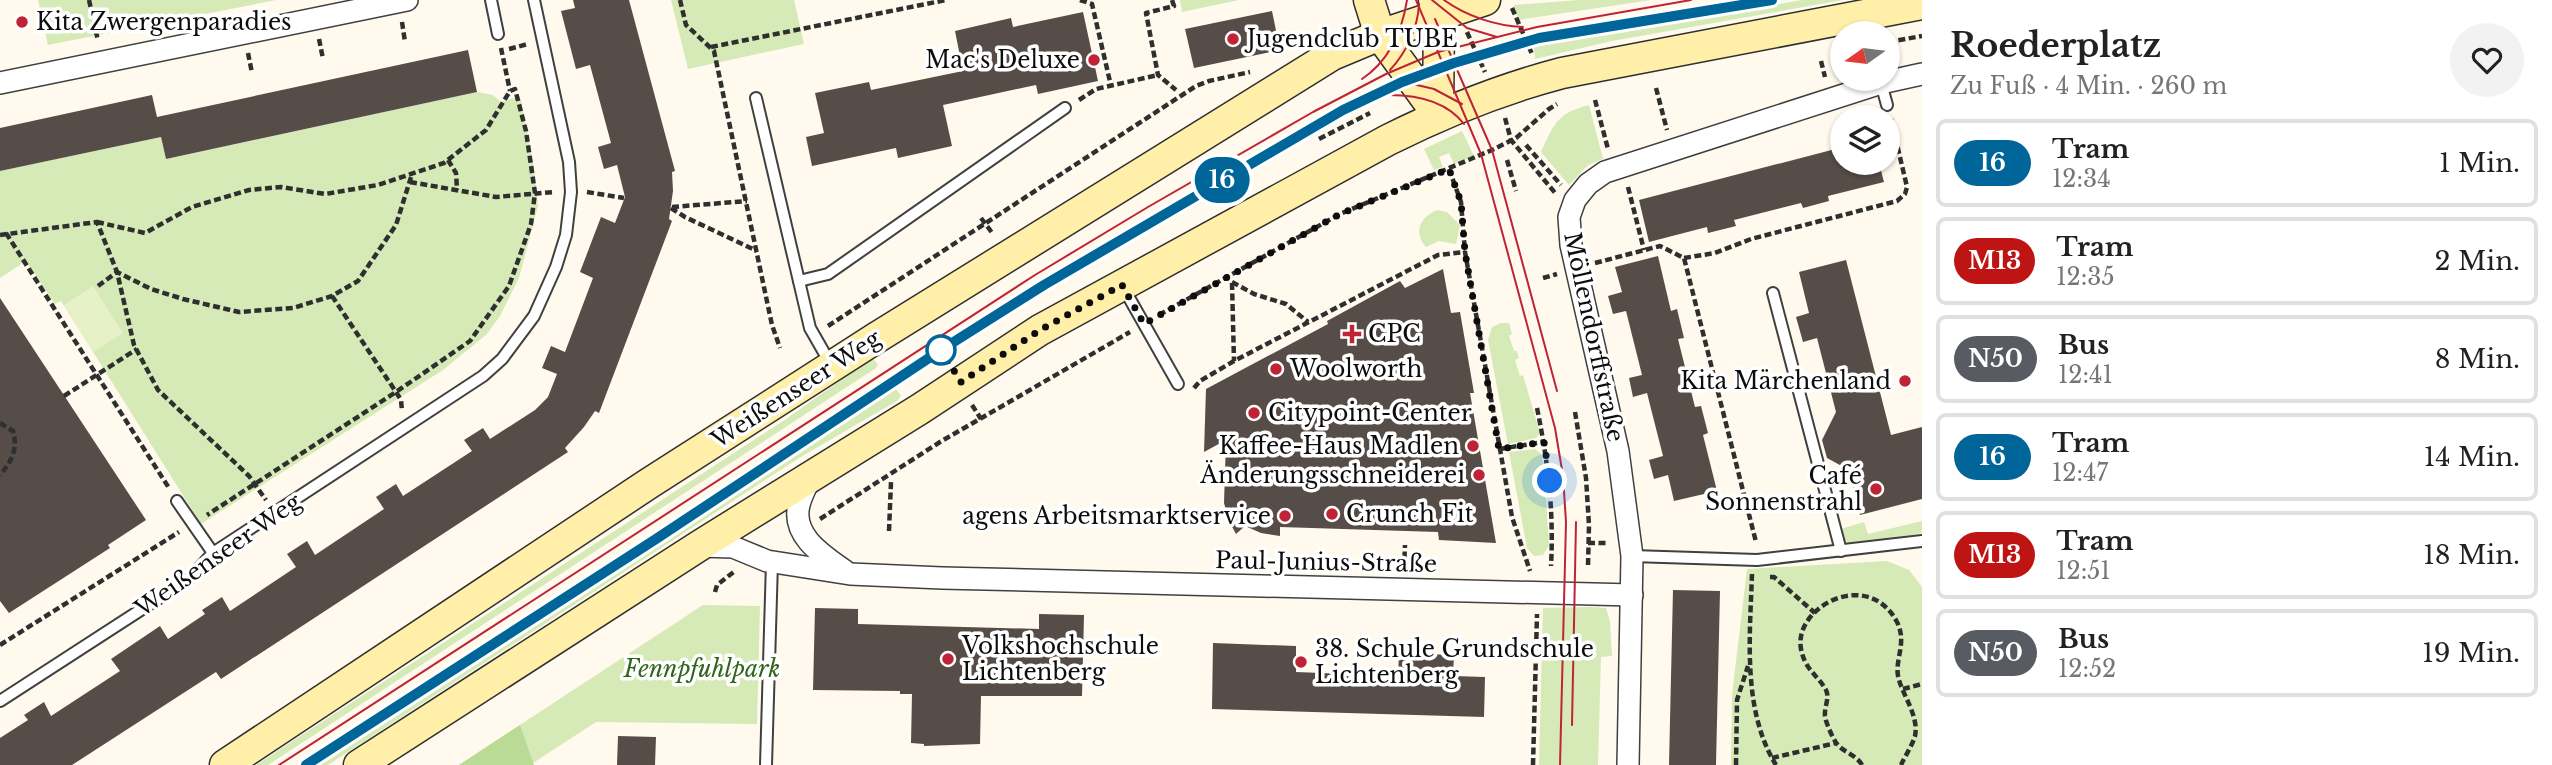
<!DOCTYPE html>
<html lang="de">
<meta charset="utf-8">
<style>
:root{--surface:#fff;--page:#f2f2f2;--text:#222;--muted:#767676;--line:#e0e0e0}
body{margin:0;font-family:"Libre Baskerville",serif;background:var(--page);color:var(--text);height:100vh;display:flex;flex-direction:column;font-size:26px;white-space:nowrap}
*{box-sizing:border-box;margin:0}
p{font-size:23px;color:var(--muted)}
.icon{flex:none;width:38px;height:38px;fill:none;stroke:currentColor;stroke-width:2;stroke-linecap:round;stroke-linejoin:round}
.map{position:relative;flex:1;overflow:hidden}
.panel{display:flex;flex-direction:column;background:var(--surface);width:630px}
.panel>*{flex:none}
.badge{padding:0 14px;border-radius:23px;font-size:24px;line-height:46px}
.needle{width:46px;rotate:256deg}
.buttons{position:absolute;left:1830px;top:21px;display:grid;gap:14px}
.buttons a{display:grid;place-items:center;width:70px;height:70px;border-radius:50%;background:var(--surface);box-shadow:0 2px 5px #0004;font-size:35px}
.you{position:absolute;width:35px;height:35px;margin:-18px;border:5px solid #fff;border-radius:50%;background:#1a73e8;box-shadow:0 0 0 10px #1a73e833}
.map>.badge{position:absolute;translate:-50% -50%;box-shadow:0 0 0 4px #fff}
.round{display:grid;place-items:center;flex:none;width:74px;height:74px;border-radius:37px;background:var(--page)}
.headline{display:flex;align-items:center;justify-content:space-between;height:119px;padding:0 28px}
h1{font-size:33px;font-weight:700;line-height:52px}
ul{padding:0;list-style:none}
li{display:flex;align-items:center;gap:21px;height:88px;margin:0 14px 10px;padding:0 14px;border:4px solid var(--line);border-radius:10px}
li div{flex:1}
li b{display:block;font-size:26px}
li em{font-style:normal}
li .badge{min-width:77px;font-weight:700;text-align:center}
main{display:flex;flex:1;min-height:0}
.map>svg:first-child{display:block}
</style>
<main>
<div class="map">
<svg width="1922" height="765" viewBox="0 0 1922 765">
<rect width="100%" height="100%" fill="#fffaed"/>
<g fill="#d5eab6">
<path d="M 38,0 L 276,0 L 48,45 Z"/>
<path d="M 671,0 L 794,0 L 804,44 L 688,69 Z"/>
<path d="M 1180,0 L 1239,0 L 1182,12 Z"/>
<path d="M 1579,0 L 1651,0 L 1518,20 L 1514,5 Z"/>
<path d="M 1802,0 L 1843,0 L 1612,41 L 1535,59 L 1534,47 Z"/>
<path d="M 477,92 L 493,95 L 501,102 L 520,96 L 534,167 L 538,206 L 519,278 L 500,316 L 486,335 L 443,370 L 201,524 L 61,301 L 55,304 L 26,261 L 0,278 L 0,171 L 161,137 L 166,159 Z"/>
<path d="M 1589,105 L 1603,159 L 1588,165 L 1569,185 L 1541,152 C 1554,124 1557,113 1589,105 Z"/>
<path d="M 1462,131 L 1474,156 L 1454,164 L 1449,153 L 1439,157 L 1443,167 L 1434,170 L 1424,149 Z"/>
<path d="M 1437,210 L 1447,212 L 1460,225 L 1456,244 L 1439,241 L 1426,247 C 1413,232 1420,217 1437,210 Z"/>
<path d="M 1501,323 L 1509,323 L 1512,334 L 1509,336 L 1514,351 L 1517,351 L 1519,358 L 1515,360 L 1520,376 L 1523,375 L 1540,433 L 1536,438 L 1508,444 L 1488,340 L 1492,327 Z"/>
<path d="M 872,358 L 878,364 L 876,368 L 268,765 L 256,765 L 786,419 Z"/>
<path d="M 896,389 L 901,396 L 897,401 L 799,458 L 328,765 L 315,765 Z"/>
<path d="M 1535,449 L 1541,454 L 1544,467 L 1549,545 L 1543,555 L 1534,556 L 1527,548 L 1509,452 Z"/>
<path d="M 1922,521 L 1922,533 L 1852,545 L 1843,540 L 1841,529 L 1864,522 L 1868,534 Z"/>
<path d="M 1887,561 L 1909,570 L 1922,587 L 1922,765 L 1731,765 L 1732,695 L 1747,569 Z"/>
<path d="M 703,605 L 760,606 L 757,724 L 596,722 L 530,765 L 459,765 Z"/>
<path d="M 1591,607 L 1606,608 L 1610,621 L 1612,656 L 1601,657 L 1598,765 L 1539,765 L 1543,608 Z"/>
</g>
<path fill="#b9db95" d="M 520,725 L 534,765 L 459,765 Z"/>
<path fill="#e6f1c8" d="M 93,286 L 123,333 L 93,352 L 64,305 Z"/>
<g fill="#564d49">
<path d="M 573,0 L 629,0 L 675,171 L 672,172 L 673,191 L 669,219 L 672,221 L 599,413 L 595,411 L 584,427 L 565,448 L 568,452 L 221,679 L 216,672 L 72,765 L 0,765 L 0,738 L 28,720 L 24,715 L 44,702 L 51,716 L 120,671 L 111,659 L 160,626 L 168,639 L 205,614 L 202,610 L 222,597 L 230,611 L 296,567 L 287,554 L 307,541 L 315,555 L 384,509 L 376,497 L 396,484 L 403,496 L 472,451 L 464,440 L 483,428 L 490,439 L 535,410 L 548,397 L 557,374 L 542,368 L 551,346 L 565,352 L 593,278 L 580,272 L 601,217 L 615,223 L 625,197 L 617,165 L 604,169 L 598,147 L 611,143 L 590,65 L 576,69 L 561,11 L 575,8 Z"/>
<path d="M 1272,11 L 1280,50 L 1194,68 L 1185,29 Z"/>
<path d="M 1083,12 L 1098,81 L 1038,94 L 1036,85 L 943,105 L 952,146 L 898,158 L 896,148 L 812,166 L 806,137 L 824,133 L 815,93 L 869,82 L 871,90 L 963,71 L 955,31 L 1011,18 L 1013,27 Z"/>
<path d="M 468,50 L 477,92 L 166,159 L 161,137 L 0,171 L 0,128 L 152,95 L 157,117 Z"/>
<path d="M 1843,147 L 1843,163 L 1879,163 L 1884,182 L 1828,196 L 1829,201 L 1803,208 L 1801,203 L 1734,220 L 1736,226 L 1708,233 L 1707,227 L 1649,242 L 1639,200 Z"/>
<path d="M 1658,256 L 1671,311 L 1677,309 L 1684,338 L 1678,339 L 1695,407 L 1701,406 L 1708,433 L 1703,435 L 1717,491 L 1674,501 L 1668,475 L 1654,479 L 1649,460 L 1663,456 L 1647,393 L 1633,397 L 1629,378 L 1642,375 L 1626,311 L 1613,314 L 1608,296 L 1622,292 L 1615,267 Z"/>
<path d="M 1846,260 L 1891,435 L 1922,427 L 1922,499 L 1860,515 L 1849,470 L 1827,458 L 1822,440 L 1836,412 L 1817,338 L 1803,342 L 1796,317 L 1809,313 L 1799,272 Z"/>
<path d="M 1443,269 L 1451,313 L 1460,312 L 1474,393 L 1470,393 L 1496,543 L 1439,540 L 1438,532 L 1280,527 L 1280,536 L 1261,533 L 1245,526 L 1236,534 L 1229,521 L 1224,503 L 1226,440 L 1204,452 L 1206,389 L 1328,324 L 1327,321 L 1400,281 L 1405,288 Z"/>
<path d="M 0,298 L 146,520 L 108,545 L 110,548 L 9,613 L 0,601 Z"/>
<path d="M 1673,590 L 1720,591 L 1716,765 L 1669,765 Z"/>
<path d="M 815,608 L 858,609 L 858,624 L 1039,629 L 1039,614 L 1084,615 L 1082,696 L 981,696 L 980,744 L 924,746 L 924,744 L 911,743 L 912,694 L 900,694 L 900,691 L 813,690 Z"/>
<path d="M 1213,643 L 1296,646 L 1296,672 L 1398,676 L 1399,653 L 1454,655 L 1453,676 L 1485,677 L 1484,717 L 1212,709 Z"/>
<path d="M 618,736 L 656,737 L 655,765 L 617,765 Z"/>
</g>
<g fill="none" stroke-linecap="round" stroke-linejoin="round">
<defs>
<g id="lane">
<path d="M 491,0 L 498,34"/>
<path d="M 1881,83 L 1887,105"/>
<path d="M 756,98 L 810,328 L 830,363"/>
<path d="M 799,281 L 828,274 L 1065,108"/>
<path d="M 1123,287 L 1178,384"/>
<path d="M 1773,293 L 1841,551"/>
<path d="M 177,501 L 213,553"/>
<path d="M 1632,556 L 1757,560 L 1922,541"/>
<path d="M 0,701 L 190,578 L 213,553 L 483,376 L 502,359 L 534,316 L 556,267 L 566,235 L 571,192 L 569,162 L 534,0"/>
<path d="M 766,765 L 772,562"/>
</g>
<g id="street">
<path d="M 0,83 L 407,0"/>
<path d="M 810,479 C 806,487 801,496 799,505 C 791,536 824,556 845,571"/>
<path d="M 699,546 L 733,547 L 767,561 L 850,574 L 942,578 L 1632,595"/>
<path d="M 1628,765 L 1632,556 L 1618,451 L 1571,245 L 1569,217 L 1575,200 L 1588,184 L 1605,172 L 1881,83 L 1922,74"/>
</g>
<g id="secondary">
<path d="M 1369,0 L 1380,35 L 1438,115"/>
<path d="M 1434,0 L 1439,16 L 1438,115"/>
<path d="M 225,765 L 648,484 L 876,338 L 1332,55 L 1380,35 L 1485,0"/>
<path d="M 359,765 L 699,546 L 920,409 L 1040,330 L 1388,140 C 1444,112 1501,89 1562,73 L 1922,4"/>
</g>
</defs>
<use href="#lane" stroke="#404040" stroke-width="14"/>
<use href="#street" stroke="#404040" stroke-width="24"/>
<use href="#secondary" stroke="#2f2f2f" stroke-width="33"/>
<g stroke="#2f2f2f" stroke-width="4.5" stroke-dasharray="7 3.5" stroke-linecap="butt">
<path d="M 89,0 L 98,41"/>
<path d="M 680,0 L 686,25 L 714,51 L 772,325 L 780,348"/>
<path d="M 1080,0 L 1092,4 L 1111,86"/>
<path d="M 1172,0 L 1174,6 L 1146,13 L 1158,75 L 1176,90"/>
<path d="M 1512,8 L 1532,54"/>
<path d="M 402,22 L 405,42"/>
<path d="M 1467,32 L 1485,72"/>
<path d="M 319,39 L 323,59"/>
<path d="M 1888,42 L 1922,36"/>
<path d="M 711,47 L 946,0"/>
<path d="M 501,48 L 510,91"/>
<path d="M 509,49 L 528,44"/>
<path d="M 248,53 L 252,73"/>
<path d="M 1821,61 L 1825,77"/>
<path d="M 1656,88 L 1667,130"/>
<path d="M 1079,100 L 1096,89 L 1158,75"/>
<path d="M 1595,100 L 1608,149"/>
<path d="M 1505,118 L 1511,140 L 1556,194"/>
<path d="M 1319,139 L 1370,113"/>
<path d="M 1526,145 L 1561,185"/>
<path d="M 448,160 L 456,173 L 457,190"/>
<path d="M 1507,160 L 1516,191"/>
<path d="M 1449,169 L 1461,202 L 1465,252 L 1512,517 L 1530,571"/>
<path d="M 410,182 L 496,197 L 554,192"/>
<path d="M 1628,187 L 1644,250"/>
<path d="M 587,192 L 624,198"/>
<path d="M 672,207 L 747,201"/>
<path d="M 671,208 L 685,217 L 757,251"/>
<path d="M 981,218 L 993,234"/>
<path d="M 97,222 L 145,233 L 192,207 L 249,190 L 281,187 L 325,194 L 378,185 L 444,163 L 486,130 L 510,91 L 515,89 L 526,131 L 535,193 L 531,224 L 509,286 L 470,341 L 396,392 L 207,515"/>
<path d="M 6,233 L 169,488"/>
<path d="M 0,235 L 97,222 L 117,272 L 134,345 L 158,390 L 249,476 L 266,500"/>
<path d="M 1684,258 L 1715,253 L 1751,239 L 1897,201 L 1905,194 L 1907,187 L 1891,119"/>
<path d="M 1595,263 L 1660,246 L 1684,258 L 1756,542"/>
<path d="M 1543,278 L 1557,274"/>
<path d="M 1232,282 L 1254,294 L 1286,304 L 1308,322"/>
<path d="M 1232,283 L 1234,361"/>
<path d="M 98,286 L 117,272 L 151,289 L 183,299 L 239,312 L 293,308 L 332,296 L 358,281 L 396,225 L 412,174"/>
<path d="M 332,296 L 396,392 L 401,400 L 402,411"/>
<path d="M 1159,315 L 1340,214 L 1492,150 L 1516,138 L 1549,109 L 1557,104"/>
<path d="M 828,326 L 1196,86 L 1209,81 L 1250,72"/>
<path d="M 1194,388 L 1200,381 L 1234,361 L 1438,255 L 1465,252"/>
<path d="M 64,396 L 137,349"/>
<path d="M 972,405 L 981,419"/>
<path d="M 1537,408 C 1548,461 1554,512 1551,566"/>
<path d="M 1575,412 L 1586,478 L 1589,525 L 1588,566"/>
<path d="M 0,423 L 13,431 C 18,449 12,461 0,475"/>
<path d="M 1499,449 L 1544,442"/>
<path d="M 820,519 L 940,442 L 1130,332"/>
<path d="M 889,531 L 891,482"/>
<path d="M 1588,543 L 1608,543"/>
<path d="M 1404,569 L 1405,545"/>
<path d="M 1752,574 C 1750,636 1742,710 1776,765"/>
<path d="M 1770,577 L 1774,577 L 1815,613"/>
<path d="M 715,592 L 717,585 L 735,571"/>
<path d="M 0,645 L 179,532"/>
<path d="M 1903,689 L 1922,684"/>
<path d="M 1772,758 L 1836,743"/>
<path d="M 1533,765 L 1537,614"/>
<path d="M 1736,765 L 1737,700 L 1748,666"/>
<path d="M 1862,765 C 1856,754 1841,752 1835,741 C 1831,734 1826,723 1825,716 C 1824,707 1830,698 1826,690 C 1817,674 1805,670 1801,649 C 1793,607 1868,567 1897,622 C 1908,644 1893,661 1899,680 C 1904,697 1919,717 1915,736 C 1912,746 1905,756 1901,765"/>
</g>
<use href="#lane" stroke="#fff" stroke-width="10"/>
<use href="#street" stroke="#fff" stroke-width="21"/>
<use href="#secondary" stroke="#ffefa8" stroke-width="30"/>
<g stroke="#bf2336" stroke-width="2">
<path d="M 1416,0 L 1481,154 L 1555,428 L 1563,476 L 1566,522 L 1560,765"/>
<path d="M 1432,0 L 1467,28 L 1497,37"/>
<path d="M 1444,0 C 1466,16 1496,26 1523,27"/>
<path d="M 1435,19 L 1492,150 L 1557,391"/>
<path d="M 1390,70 C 1406,53 1418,28 1419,4"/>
<path d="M 1362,79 C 1390,60 1402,32 1407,0"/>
<path d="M 1404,82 L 1434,89 L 1462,104"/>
<path d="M 1382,95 C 1412,94 1445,99 1464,124"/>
<path d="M 1572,725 L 1576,522"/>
<path d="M 279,765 L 1035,275 L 1148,207 L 1313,112 L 1386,74 L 1438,52 L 1537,27 L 1691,0"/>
<path d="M 306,765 L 656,539 L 900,376 L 1044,285 L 1343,110 L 1402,82 L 1454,63 L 1539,38 L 1772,0"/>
</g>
</g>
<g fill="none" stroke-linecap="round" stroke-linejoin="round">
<defs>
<path id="line" d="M 306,765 L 656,539 L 941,350 L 1044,285 L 1343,110 L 1402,82 L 1454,63 L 1539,38 L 1772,0"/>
</defs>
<use href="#line" stroke="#fff" stroke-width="16"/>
<use href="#line" stroke="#069" stroke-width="10"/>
<path stroke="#0d0d0d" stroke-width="7" stroke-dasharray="0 12.6" d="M 941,350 L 961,382 L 1040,330 L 1122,285 L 1144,324 L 1340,214 L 1449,169 L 1461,202 L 1465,252 L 1499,449 L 1544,442 L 1550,481"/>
</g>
<g fill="#bf2336" stroke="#fff" stroke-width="2.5">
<circle cx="22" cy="22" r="7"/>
<circle cx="1233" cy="39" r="7"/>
<circle cx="1094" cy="60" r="7"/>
<path d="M1348.5 323.5h7v7h7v7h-7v7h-7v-7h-7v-7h7z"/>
<circle cx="1276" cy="369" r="7"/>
<circle cx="1905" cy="381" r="7"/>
<circle cx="1254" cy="413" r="7"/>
<circle cx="1473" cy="446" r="7"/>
<circle cx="1479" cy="475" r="7"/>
<circle cx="1876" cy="489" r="7"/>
<circle cx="1332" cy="514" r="7"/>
<circle cx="1285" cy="516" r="7"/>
<circle cx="948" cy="659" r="7"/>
<circle cx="1301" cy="662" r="7"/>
</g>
<circle fill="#fff" stroke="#069" stroke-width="3.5" cx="941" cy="350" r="14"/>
<g text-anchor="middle" stroke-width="7" stroke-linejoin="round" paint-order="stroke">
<g font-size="23" fill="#0d0d0d" stroke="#fff" text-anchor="start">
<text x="36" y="30">Kita Zwergenparadies</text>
<text x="1247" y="47">Jugendclub TUBE</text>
<text x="1080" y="68" text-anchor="end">Mac's Deluxe</text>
<text x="1368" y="342">CPC</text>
<text x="1290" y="377">Woolworth</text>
<text x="1891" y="389" text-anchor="end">Kita Märchenland</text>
<text x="1268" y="421">Citypoint-Center</text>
<text x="1459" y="454" text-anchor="end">Kaffee-Haus Madlen</text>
<text x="1465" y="483" text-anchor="end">Änderungsschneiderei</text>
<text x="1862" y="484" text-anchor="end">Café<tspan x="1862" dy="26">Sonnenstrahl</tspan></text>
<text x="1346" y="522">Crunch Fit</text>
<text x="1271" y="524" text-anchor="end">agens Arbeitsmarktservice</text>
<text x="962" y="654">Volkshochschule<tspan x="962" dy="26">Lichtenberg</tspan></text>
<text x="1315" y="657">38. Schule Grundschule<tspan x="1315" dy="26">Lichtenberg</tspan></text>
</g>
<g font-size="23" fill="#0d0d0d" stroke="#fff">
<text transform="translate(1594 337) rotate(78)" y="8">Möllendorffstraße</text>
<text transform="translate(796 389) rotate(-33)" y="8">Weißenseer Weg</text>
<text transform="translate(218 555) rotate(-35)" y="8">Weißenseer Weg</text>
<text transform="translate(1326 562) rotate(1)" y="8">Paul-Junius-Straße</text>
</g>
<g font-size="23" font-style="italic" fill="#31651c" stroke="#fff">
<text x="702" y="677">Fennpfuhlpark</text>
</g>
</g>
</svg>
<div class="buttons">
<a><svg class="needle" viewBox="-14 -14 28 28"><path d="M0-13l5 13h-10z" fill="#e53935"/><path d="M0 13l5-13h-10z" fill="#767676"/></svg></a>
<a><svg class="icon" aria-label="layers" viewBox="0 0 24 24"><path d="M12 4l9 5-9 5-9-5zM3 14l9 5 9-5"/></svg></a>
</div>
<div class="you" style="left:1550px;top:481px"></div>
<b class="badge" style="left:1222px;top:180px;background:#069;color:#fff">16</b>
</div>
<section class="panel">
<div class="headline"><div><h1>Roederplatz</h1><p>Zu Fuß · 4 Min. · 260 m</p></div><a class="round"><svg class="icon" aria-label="heart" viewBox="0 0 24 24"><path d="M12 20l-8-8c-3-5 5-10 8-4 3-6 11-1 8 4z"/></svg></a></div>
<ul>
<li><span class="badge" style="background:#069;color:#fff">16</span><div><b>Tram</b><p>12:34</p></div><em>1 Min.</em></li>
<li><span class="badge" style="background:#be1414;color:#fff">M13</span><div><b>Tram</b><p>12:35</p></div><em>2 Min.</em></li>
<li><span class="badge" style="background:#595b62;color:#fff">N50</span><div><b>Bus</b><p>12:41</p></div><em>8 Min.</em></li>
<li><span class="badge" style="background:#069;color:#fff">16</span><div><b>Tram</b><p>12:47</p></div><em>14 Min.</em></li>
<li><span class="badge" style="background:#be1414;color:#fff">M13</span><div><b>Tram</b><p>12:51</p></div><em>18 Min.</em></li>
<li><span class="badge" style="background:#595b62;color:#fff">N50</span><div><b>Bus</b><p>12:52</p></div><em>19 Min.</em></li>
</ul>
</section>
</main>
